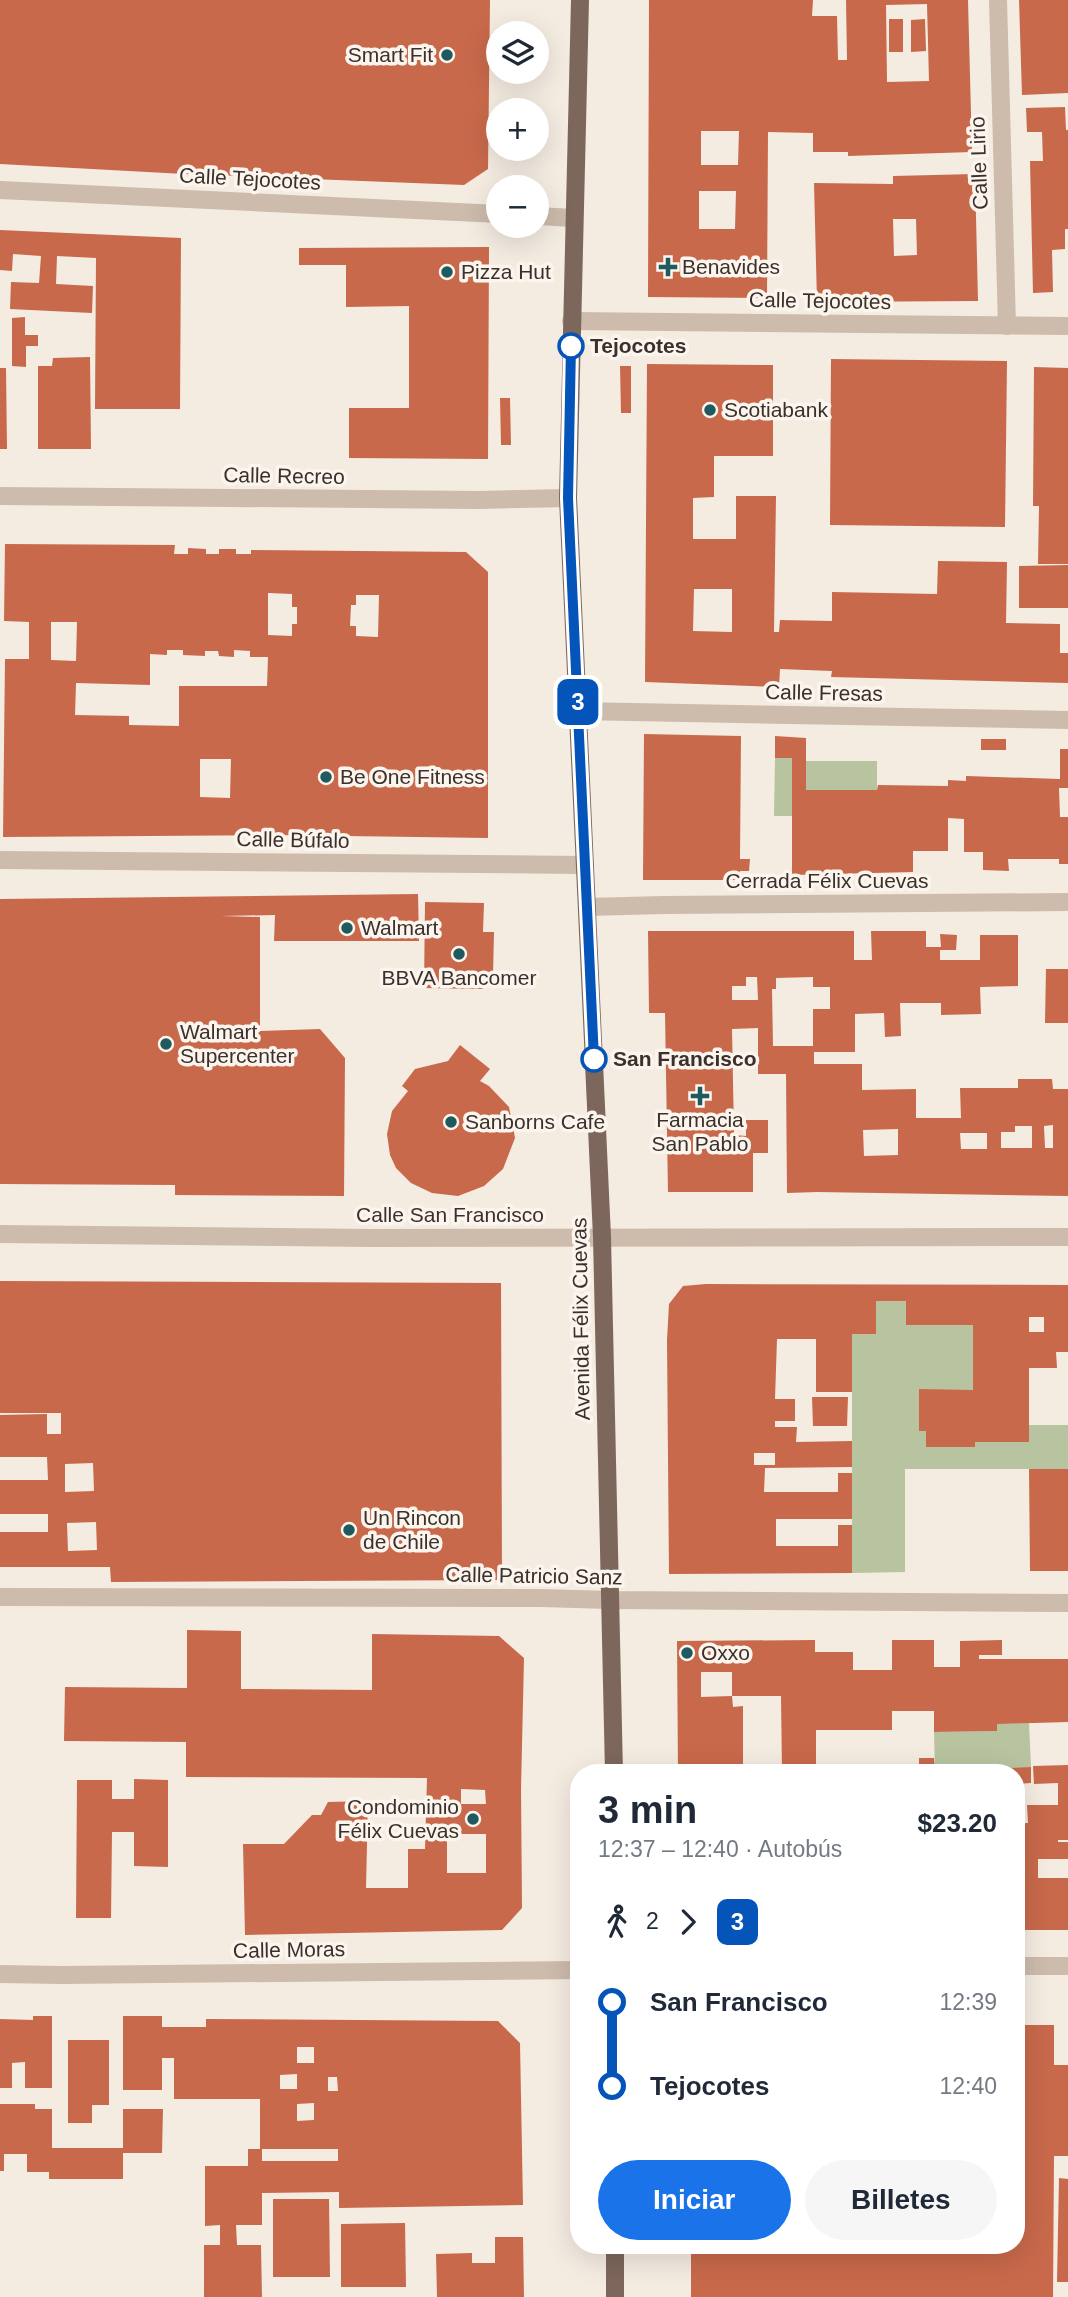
<!DOCTYPE html>
<html lang="es">
<meta charset="utf-8">
<style>
:root{--surface:#fff;--page:#f6f6f7;--text:#1f2937;--muted:#747a83;--accent:#1a73e8}
body{margin:0;font-family:Helvetica,sans-serif;background:var(--page);color:var(--text);height:100vh;display:flex;flex-direction:column;font-size:26px;white-space:nowrap}
*{box-sizing:border-box;margin:0}
p{font-size:23px;color:var(--muted)}
.icon{flex:none;width:38px;height:38px;fill:none;stroke:currentColor;stroke-width:2;stroke-linecap:round;stroke-linejoin:round}
.map{position:relative;flex:1;overflow:hidden}
.sheet{position:absolute;left:570px;top:1764px;width:455px;height:490px;display:flex;flex-direction:column;background:var(--surface);border-radius:28px;box-shadow:0 7px 28px #0002}
.sheet>*{flex:none}
.badge{padding:0 14px;border-radius:10px;font-size:24px;line-height:46px}
.buttons{position:absolute;left:486px;top:21px;display:grid;gap:14px}
.buttons a{display:grid;place-items:center;width:63px;height:63px;border-radius:50%;background:var(--surface);box-shadow:0 7px 28px #0002;font-size:35px}
.map>.badge{position:absolute;translate:-50% -50%;box-shadow:0 0 0 4px #fff}
.legs{display:flex;align-items:center;gap:10px;height:77px;padding:0 28px;font-size:23px}
.legs p{margin-inline-start:auto}
.summary{display:flex;align-items:center;justify-content:space-between;height:119px;padding:0 28px}
h1{font-size:38px;font-weight:700;line-height:52px}
.action{display:flex;gap:14px;margin-top:auto;padding:14px 28px}
.action a{flex:1;height:80px;border-radius:42px;background:var(--accent);color:#fff;font-size:28px;font-weight:700;line-height:80px;text-align:center}
.action a+a{background:var(--page);color:var(--text)}
ul{padding:0 28px;list-style:none}
li{display:flex;align-items:center;gap:24px;height:84px;font-size:26px}
li i{display:grid;place-items:center;width:10px;height:100%;margin:0 9px;background:currentColor}
li i::after{content:'';width:18px;height:18px;margin:-9px;border:5px solid;border-radius:50%;background:var(--surface)}
li p{margin-inline-start:auto}
li:first-child i{background:linear-gradient(#0000 50%,currentColor 0)}
li:last-child i{background:linear-gradient(currentColor 50%,#0000 0)}
.map>svg:first-child{display:block}
</style>
<div class="map">
<svg width="1068" height="2297" viewBox="0 0 1068 2297">
<rect width="100%" height="100%" fill="#f4ebe1"/>
<g fill="#b8c4a0">
<path d="M 775,758 L 792,758 L 792,816 L 774,816 Z"/>
<rect x="806" y="761" width="71" height="29"/>
<path d="M 876,1301 L 906,1301 L 973,1325 L 973,1390 L 919,1390 L 919,1430 L 926,1431 L 926,1447 L 974,1447 L 975,1442 L 1029,1442 L 1029,1425 L 1068,1425 L 1068,1469 L 905,1469 L 905,1572 L 852,1573 L 852,1334 L 876,1333 Z"/>
<path d="M 1029,1723 L 1031,1767 L 981,1769 L 981,1773 L 935,1773 L 934,1732 L 996,1731 L 997,1724 Z"/>
</g>
<g fill="#c8694b" fill-rule="evenodd">
<path d="M 0,0 L 490,0 L 488,169 L 464,185 L 184,174 L 0,164 Z"/>
<path d="M 649,0 L 813,0 L 812,16 L 837,16 L 838,60 L 847,60 L 846,0 L 968,0 L 972,152 L 848,156 L 848,152 L 813,152 L 813,133 L 768,132 L 767,298 L 648,297 ZM 927,4 L 929,81 L 887,82 L 886,5 ZM 701,131 L 739,131 L 738,165 L 701,165 ZM 699,191 L 736,191 L 735,229 L 699,229 Z"/>
<path d="M 1019,0 L 1068,0 L 1068,93 L 1022,95 Z"/>
<rect x="889" y="19" width="14" height="33"/>
<path d="M 925,19 L 926,51 L 911,52 L 911,20 Z"/>
<path d="M 1065,107 L 1066,130 L 1068,130 L 1068,229 L 1065,229 L 1065,249 L 1052,250 L 1053,292 L 1033,293 L 1030,161 L 1043,161 L 1042,132 L 1027,132 L 1026,108 Z"/>
<path d="M 975,174 L 978,301 L 817,302 L 814,183 L 893,184 L 893,176 ZM 893,219 L 916,219 L 917,255 L 894,256 Z"/>
<path d="M 0,230 L 181,238 L 180,409 L 95,409 L 96,258 L 57,256 L 56,284 L 93,286 L 92,313 L 10,309 L 11,282 L 39,283 L 41,256 L 13,254 L 12,271 L 0,270 Z"/>
<path d="M 489,247 L 488,459 L 349,458 L 349,408 L 409,408 L 409,306 L 346,307 L 346,265 L 299,265 L 299,248 Z"/>
<path d="M 25,317 L 25,335 L 38,335 L 38,346 L 26,346 L 26,367 L 12,366 L 12,318 Z"/>
<path d="M 90,357 L 91,449 L 38,449 L 38,366 L 52,366 L 53,358 Z"/>
<path d="M 831,359 L 1007,361 L 1005,527 L 830,525 Z"/>
<path d="M 647,364 L 773,365 L 773,456 L 714,456 L 714,497 L 693,498 L 693,539 L 736,539 L 736,496 L 776,496 L 774,632 L 779,632 L 780,620 L 832,621 L 832,592 L 937,594 L 938,561 L 1007,562 L 1006,623 L 1060,624 L 1060,653 L 1068,653 L 1068,683 L 831,677 L 832,671 L 780,669 L 779,687 L 645,682 ZM 694,589 L 732,589 L 732,632 L 693,631 Z"/>
<path d="M 620,366 L 631,366 L 631,413 L 621,413 Z"/>
<path d="M 1034,367 L 1068,368 L 1068,564 L 1038,564 L 1039,506 L 1033,506 Z"/>
<path d="M 0,368 L 6,368 L 7,449 L 0,449 Z"/>
<path d="M 500,398 L 510,398 L 511,445 L 501,445 Z"/>
<path d="M 5,544 L 175,545 L 174,554 L 188,554 L 188,548 L 206,549 L 206,554 L 219,554 L 219,549 L 236,549 L 236,554 L 251,554 L 251,550 L 466,552 L 488,572 L 488,838 L 275,835 L 3,837 L 5,659 L 29,659 L 29,622 L 4,621 ZM 268,593 L 292,594 L 292,607 L 297,607 L 297,624 L 292,624 L 292,636 L 268,635 ZM 356,595 L 379,595 L 378,637 L 356,636 L 356,626 L 350,626 L 351,605 L 356,605 ZM 51,622 L 77,622 L 76,661 L 51,660 ZM 167,650 L 183,650 L 183,655 L 205,656 L 205,651 L 218,651 L 219,656 L 234,657 L 234,650 L 250,651 L 250,657 L 268,657 L 267,686 L 179,686 L 179,726 L 129,725 L 129,716 L 75,715 L 76,683 L 150,685 L 150,654 L 167,655 ZM 200,759 L 231,759 L 230,798 L 200,797 Z"/>
<path d="M 1068,565 L 1068,608 L 1019,608 L 1019,566 Z"/>
<path d="M 644,734 L 741,736 L 740,859 L 750,859 L 749,871 L 740,871 L 740,880 L 643,880 Z"/>
<path d="M 775,736 L 806,738 L 806,790 L 877,790 L 878,785 L 948,786 L 948,780 L 966,781 L 966,776 L 1060,779 L 1060,749 L 1068,749 L 1068,788 L 1059,788 L 1060,817 L 1068,817 L 1068,864 L 1059,864 L 1059,859 L 1008,859 L 1009,871 L 983,870 L 983,852 L 964,852 L 964,819 L 948,818 L 948,851 L 913,851 L 913,872 L 792,875 L 792,758 L 775,758 Z"/>
<rect x="981" y="739" width="25" height="11"/>
<path d="M 418,894 L 419,941 L 274,941 L 275,915 L 221,916 L 260,917 L 260,1031 L 320,1029 L 345,1058 L 344,1196 L 175,1195 L 175,1185 L 0,1184 L 0,899 Z"/>
<path d="M 425,902 L 484,903 L 483,932 L 494,932 L 493,975 L 483,975 L 483,989 L 424,988 Z"/>
<path d="M 648,931 L 854,931 L 854,960 L 872,960 L 871,931 L 926,931 L 926,947 L 941,947 L 940,934 L 957,935 L 956,950 L 940,950 L 940,960 L 980,960 L 980,935 L 1018,935 L 1018,986 L 980,987 L 981,1014 L 941,1015 L 941,1003 L 900,1003 L 901,1036 L 885,1037 L 884,1013 L 855,1014 L 855,1052 L 814,1052 L 814,1064 L 862,1064 L 862,1090 L 916,1089 L 916,1118 L 961,1118 L 960,1088 L 1018,1088 L 1018,1079 L 1052,1079 L 1053,1089 L 1068,1089 L 1068,1196 L 817,1192 L 787,1193 L 786,1074 L 758,1074 L 758,1028 L 732,1029 L 734,1135 L 746,1136 L 746,1120 L 768,1120 L 768,1153 L 753,1153 L 753,1192 L 668,1192 L 665,1013 L 649,1013 ZM 746,977 L 757,977 L 758,1000 L 732,1000 L 732,986 L 746,986 ZM 813,977 L 813,987 L 830,987 L 830,1009 L 813,1009 L 813,1046 L 773,1046 L 772,989 L 776,989 L 776,978 ZM 1053,1125 L 1053,1148 L 1045,1148 L 1044,1126 ZM 1015,1126 L 1032,1126 L 1032,1148 L 1001,1148 L 1001,1132 L 1015,1132 ZM 898,1129 L 898,1155 L 864,1156 L 863,1130 ZM 960,1133 L 987,1133 L 987,1149 L 961,1149 Z"/>
<path d="M 1046,969 L 1068,969 L 1068,1023 L 1045,1023 Z"/>
<path d="M 460,1045 L 490,1069 L 480,1081 L 489,1086 L 509,1107 L 515,1138 L 503,1169 L 484,1186 L 458,1196 L 432,1193 L 411,1183 L 396,1168 L 390,1155 L 387,1134 L 392,1111 L 408,1091 L 402,1086 L 415,1069 L 448,1061 Z"/>
<path d="M 0,1281 L 501,1283 L 502,1580 L 111,1582 L 110,1567 L 0,1567 L 0,1532 L 48,1532 L 48,1514 L 0,1514 L 0,1480 L 48,1480 L 47,1457 L 0,1457 L 0,1415 L 47,1414 L 47,1434 L 61,1434 L 61,1413 L 0,1413 ZM 93,1463 L 94,1491 L 65,1492 L 65,1464 ZM 96,1522 L 97,1550 L 68,1551 L 67,1523 Z"/>
<path d="M 706,1284 L 1068,1285 L 1068,1352 L 1056,1352 L 1057,1368 L 1029,1368 L 1029,1442 L 975,1442 L 975,1447 L 926,1447 L 926,1431 L 919,1431 L 919,1389 L 973,1390 L 973,1325 L 906,1325 L 906,1301 L 876,1301 L 876,1334 L 852,1334 L 852,1392 L 816,1392 L 816,1339 L 777,1339 L 775,1399 L 795,1399 L 795,1421 L 775,1421 L 775,1427 L 797,1427 L 796,1442 L 852,1441 L 852,1467 L 765,1468 L 764,1492 L 838,1492 L 838,1473 L 852,1473 L 852,1519 L 776,1519 L 776,1546 L 838,1546 L 838,1525 L 852,1525 L 852,1573 L 669,1574 L 667,1340 L 669,1304 L 683,1286 ZM 1029,1317 L 1044,1317 L 1044,1332 L 1029,1332 ZM 754,1453 L 775,1453 L 775,1465 L 754,1465 Z"/>
<path d="M 812,1397 L 848,1397 L 847,1426 L 813,1426 Z"/>
<path d="M 1029,1469 L 1068,1469 L 1068,1571 L 1030,1571 Z"/>
<path d="M 187,1630 L 241,1631 L 241,1689 L 372,1690 L 372,1634 L 499,1636 L 524,1658 L 521,1789 L 522,1908 L 502,1930 L 245,1935 L 243,1844 L 284,1844 L 312,1815 L 321,1815 L 328,1802 L 368,1801 L 366,1888 L 408,1888 L 408,1849 L 425,1849 L 427,1778 L 186,1777 L 186,1742 L 64,1741 L 65,1687 L 187,1688 ZM 461,1789 L 485,1790 L 486,1804 L 461,1804 ZM 447,1834 L 486,1834 L 486,1873 L 447,1873 Z"/>
<path d="M 815,1640 L 815,1652 L 853,1652 L 853,1670 L 892,1670 L 892,1640 L 934,1640 L 934,1667 L 960,1667 L 960,1641 L 1002,1640 L 1002,1655 L 979,1655 L 979,1659 L 1068,1659 L 1068,1722 L 997,1724 L 997,1731 L 934,1732 L 934,1711 L 892,1711 L 892,1730 L 816,1730 L 816,1764 L 850,1764 L 850,1773 L 782,1773 L 781,1696 L 732,1696 L 732,1672 L 701,1672 L 701,1697 L 732,1696 L 733,1707 L 743,1706 L 743,1773 L 678,1773 L 677,1641 Z"/>
<path d="M 919,1758 L 934,1758 L 935,1773 L 919,1773 Z"/>
<path d="M 1068,1765 L 1068,1840 L 1058,1840 L 1058,1842 L 1068,1842 L 1068,1859 L 1038,1859 L 1038,1878 L 1068,1878 L 1068,1930 L 1017,1930 L 1017,1823 L 1028,1823 L 1027,1805 L 1058,1805 L 1058,1783 L 1034,1784 L 1033,1766 Z"/>
<path d="M 1031,1767 L 1031,1783 L 1017,1784 L 1017,1773 L 981,1773 L 981,1769 Z"/>
<path d="M 134,1779 L 168,1780 L 168,1867 L 134,1866 L 134,1832 L 112,1832 L 111,1918 L 76,1918 L 77,1780 L 112,1780 L 112,1799 L 134,1799 Z"/>
<path d="M 33,2016 L 52,2016 L 52,2088 L 25,2088 L 25,2062 L 12,2063 L 12,2088 L 0,2088 L 0,2019 L 33,2020 Z"/>
<path d="M 123,2016 L 162,2016 L 162,2027 L 206,2027 L 206,2019 L 498,2021 L 520,2043 L 523,2205 L 339,2208 L 339,2192 L 262,2193 L 262,2225 L 236,2225 L 237,2245 L 261,2245 L 262,2297 L 204,2297 L 204,2245 L 220,2245 L 220,2225 L 205,2226 L 205,2166 L 248,2166 L 248,2149 L 260,2149 L 260,2099 L 174,2099 L 174,2058 L 162,2058 L 162,2090 L 123,2090 ZM 297,2047 L 314,2047 L 314,2063 L 297,2063 ZM 297,2074 L 297,2089 L 280,2089 L 280,2075 ZM 328,2077 L 337,2077 L 338,2091 L 328,2091 ZM 314,2103 L 314,2120 L 297,2121 L 297,2104 ZM 262,2149 L 338,2149 L 338,2161 L 262,2161 Z"/>
<path d="M 1017,2025 L 1054,2025 L 1054,2065 L 1068,2065 L 1068,2156 L 1054,2156 L 1053,2297 L 691,2297 L 691,2245 L 1017,2245 Z"/>
<path d="M 68,2040 L 109,2040 L 109,2105 L 92,2105 L 92,2123 L 68,2123 Z"/>
<path d="M 0,2104 L 35,2104 L 35,2109 L 52,2109 L 52,2148 L 123,2148 L 123,2109 L 163,2109 L 162,2153 L 123,2153 L 123,2179 L 49,2179 L 49,2172 L 27,2172 L 27,2154 L 4,2154 L 4,2171 L 0,2171 Z"/>
<path d="M 1059,2178 L 1068,2179 L 1068,2282 L 1057,2282 Z"/>
<path d="M 273,2199 L 329,2199 L 330,2277 L 273,2277 Z"/>
<path d="M 405,2223 L 406,2287 L 341,2287 L 341,2224 Z"/>
<path d="M 495,2237 L 523,2237 L 524,2297 L 437,2297 L 436,2254 L 472,2253 L 472,2263 L 495,2263 Z"/>
</g>
<g fill="none" stroke-linecap="round" stroke-linejoin="round">
<g stroke="#cdbbac" stroke-width="18">
<path d="M 998,0 L 1007,326"/>
<path d="M 0,190 L 499,214"/>
<path d="M 537,216 L 573,218"/>
<path d="M 571,321 L 1068,326"/>
<path d="M 0,496 L 479,500 L 568,498"/>
<path d="M 578,711 L 1068,720"/>
<path d="M 0,860 L 585,865"/>
<path d="M 587,907 L 664,905 L 1068,902"/>
<path d="M 0,1234 L 371,1238 L 1068,1237"/>
<path d="M 0,1597 L 541,1598 L 610,1600 L 1068,1603"/>
<path d="M 1017,1966 L 1068,1966"/>
<path d="M 0,1974 L 62,1975 L 579,1970"/>
</g>
<g stroke="#7d675c" stroke-width="18">
<path d="M 580,0 L 568,498 L 602,1237 L 614,1773"/>
<path d="M 615,2297 L 615,2245"/>
</g>
</g>
<g fill="none" stroke-linecap="round" stroke-linejoin="round">
<defs>
<path id="line-1" d="M 571,346 L 568,498 L 594,1059"/>
</defs>
<use href="#line-1" stroke="#fff" stroke-width="16"/>
<use href="#line-1" stroke="#0554ba" stroke-width="10"/>
</g>
<g fill="#1f5a5e" stroke="#fbf5ee" stroke-width="2.5">
<circle cx="447" cy="55" r="7"/>
<path d="M664.5 256.5h7v7h7v7h-7v7h-7v-7h-7v-7h7z"/>
<circle cx="447" cy="272" r="7"/>
<circle cx="710" cy="410" r="7"/>
<circle cx="326" cy="777" r="7"/>
<circle cx="347" cy="928" r="7"/>
<circle cx="459" cy="954" r="7"/>
<circle cx="166" cy="1044" r="7"/>
<path d="M696.5 1085.5h7v7h7v7h-7v7h-7v-7h-7v-7h7z"/>
<circle cx="451" cy="1122" r="7"/>
<circle cx="349" cy="1530" r="7"/>
<circle cx="687" cy="1653" r="7"/>
<circle cx="473" cy="1819" r="7"/>
</g>
<g fill="#fff" stroke="#0554ba" stroke-width="3.5">
<circle cx="571" cy="346" r="12"/>
<circle cx="594" cy="1059" r="12"/>
</g>
<g text-anchor="middle" stroke-width="7" stroke-linejoin="round" paint-order="stroke">
<g font-size="21" fill="#3b302b" stroke="#fbf5ee" text-anchor="start">
<text x="433" y="62" text-anchor="end">Smart Fit</text>
<text x="682" y="274">Benavides</text>
<text x="461" y="279">Pizza Hut</text>
<text x="724" y="417">Scotiabank</text>
<text x="340" y="784">Be One Fitness</text>
<text x="361" y="935">Walmart</text>
<text x="459" y="985" text-anchor="middle">BBVA Bancomer</text>
<text x="180" y="1039">Walmart<tspan x="180" dy="24">Supercenter</tspan></text>
<text x="700" y="1127" text-anchor="middle">Farmacia<tspan x="700" dy="24">San Pablo</tspan></text>
<text x="465" y="1129">Sanborns Cafe</text>
<text x="363" y="1525">Un Rincon<tspan x="363" dy="24">de Chile</tspan></text>
<text x="701" y="1660">Oxxo</text>
<text x="459" y="1814" text-anchor="end">Condominio<tspan x="459" dy="24">Félix Cuevas</tspan></text>
</g>
<g font-size="21" fill="#3b302b" stroke="#fbf5ee">
<text transform="translate(979 163) rotate(-92)" y="7">Calle Lirio</text>
<text transform="translate(250 179) rotate(3)" y="7">Calle Tejocotes</text>
<text transform="translate(820 301) rotate(1)" y="7">Calle Tejocotes</text>
<text transform="translate(284 476) rotate(1)" y="7">Calle Recreo</text>
<text transform="translate(824 693) rotate(1)" y="7">Calle Fresas</text>
<text transform="translate(293 840) rotate(1)" y="7">Calle Búfalo</text>
<text x="827" y="888">Cerrada Félix Cuevas</text>
<text x="450" y="1222">Calle San Francisco</text>
<text transform="translate(581 1319) rotate(-91)" y="7">Avenida Félix Cuevas</text>
<text transform="translate(534 1576) rotate(1)" y="7">Calle Patricio Sanz</text>
<text transform="translate(289 1950) rotate(-1)" y="7">Calle Moras</text>
</g>
<g font-size="21" font-weight="bold" fill="#3b302b" stroke="#fbf5ee" text-anchor="start">
<text x="590" y="353">Tejocotes</text>
<text x="613" y="1066">San Francisco</text>
</g>
</g>
</svg>
<div class="buttons">
<a><svg class="icon" aria-label="layers" viewBox="0 0 24 24"><path d="M12 4l9 5-9 5-9-5zM3 14l9 5 9-5"/></svg></a>
<a>+</a>
<a>−</a>
</div>
<b class="badge" style="left:578px;top:702px;background:#0554ba;color:#fff">3</b>
<section class="sheet">
<div class="summary"><div><h1>3 min</h1><p>12:37 – 12:40 · Autobús</p></div><b>$23.20</b></div>
<div class="legs"><svg class="icon" aria-label="walk" viewBox="0 0 24 24"><circle cx="13" cy="4" r="2"/><path d="M13 8l-2 6 4 7M11 14l-3 7M7 12l3-4h3l4 4"/></svg>2<svg class="icon" aria-label="forward" viewBox="0 0 24 24"><path d="M9 5l7 7-7 7"/></svg><b class="badge" style="background:#0554ba;color:#fff">3</b></div>
<ul>
<li><i style="color:#0554ba"></i><b>San Francisco</b><p>12:39</p></li>
<li><i style="color:#0554ba"></i><b>Tejocotes</b><p>12:40</p></li>
</ul>
<div class="action"><a>Iniciar</a><a>Billetes</a></div>
</section>
</div>
